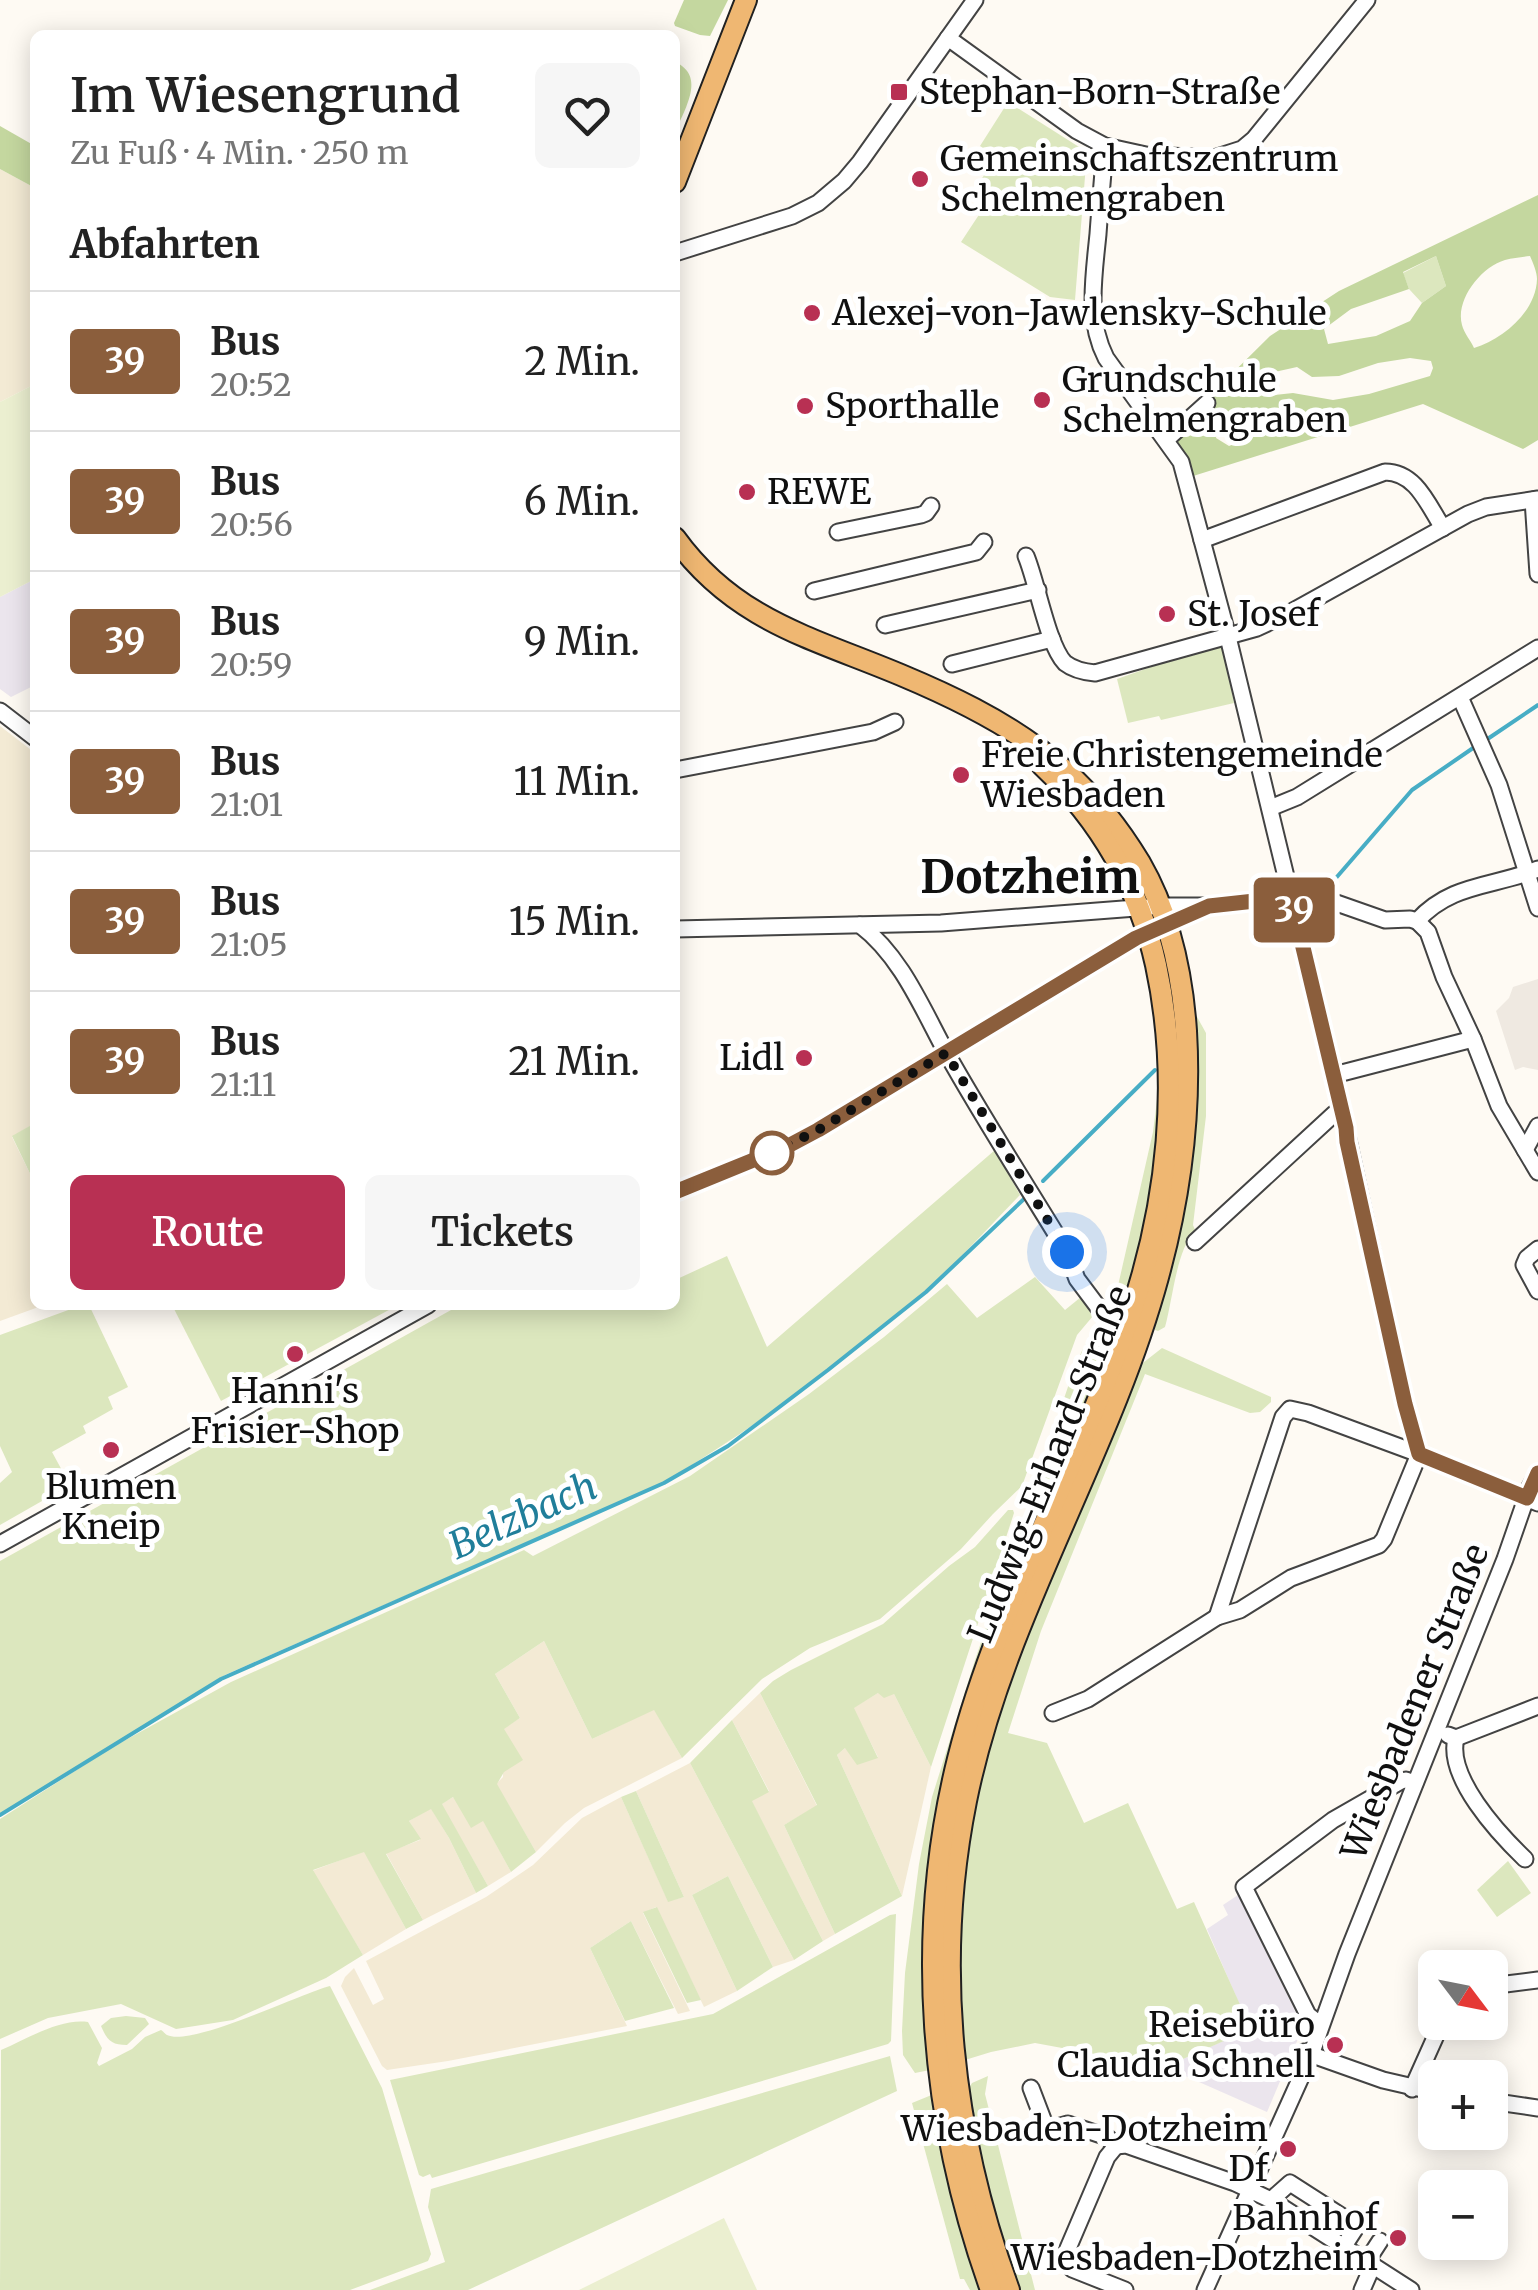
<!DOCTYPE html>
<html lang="de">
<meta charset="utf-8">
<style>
:root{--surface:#fff;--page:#f6f6f6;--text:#222;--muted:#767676;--line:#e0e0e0;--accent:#b83053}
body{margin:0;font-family:Merriweather,serif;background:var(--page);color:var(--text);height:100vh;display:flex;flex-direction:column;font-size:38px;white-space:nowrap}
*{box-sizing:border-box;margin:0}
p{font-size:32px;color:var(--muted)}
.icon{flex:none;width:55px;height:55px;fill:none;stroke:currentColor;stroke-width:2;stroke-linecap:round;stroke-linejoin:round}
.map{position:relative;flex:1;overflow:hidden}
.side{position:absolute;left:30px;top:30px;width:650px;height:1280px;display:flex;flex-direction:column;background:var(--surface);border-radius:15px;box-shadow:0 5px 25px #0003}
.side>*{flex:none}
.badge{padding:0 20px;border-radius:8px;font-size:35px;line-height:65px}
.needle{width:65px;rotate:122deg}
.controls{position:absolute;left:1418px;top:1950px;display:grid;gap:20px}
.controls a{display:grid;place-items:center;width:90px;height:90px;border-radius:15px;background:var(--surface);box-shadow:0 5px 25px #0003;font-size:50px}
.you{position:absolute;width:50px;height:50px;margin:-25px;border:8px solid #fff;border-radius:50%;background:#1a73e8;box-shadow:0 0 0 15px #1a73e833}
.map>.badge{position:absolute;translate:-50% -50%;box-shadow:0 0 0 5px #fff}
h2{padding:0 40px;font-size:38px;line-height:90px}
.round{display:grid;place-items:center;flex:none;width:105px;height:105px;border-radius:15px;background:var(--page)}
.overview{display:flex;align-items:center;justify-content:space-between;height:170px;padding:0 40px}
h1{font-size:48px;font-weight:600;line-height:75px}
.button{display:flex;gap:20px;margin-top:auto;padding:20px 40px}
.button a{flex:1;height:115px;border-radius:15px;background:var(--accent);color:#fff;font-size:40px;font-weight:600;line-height:115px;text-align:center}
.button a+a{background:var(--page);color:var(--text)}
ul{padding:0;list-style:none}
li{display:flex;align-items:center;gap:30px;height:140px;padding:0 40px;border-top:2px solid var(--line)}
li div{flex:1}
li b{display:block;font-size:38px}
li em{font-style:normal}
li .badge{min-width:110px;font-weight:700;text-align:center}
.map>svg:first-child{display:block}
</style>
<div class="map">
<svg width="1538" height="2290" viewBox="0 0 1538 2290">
<rect width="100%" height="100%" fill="#fefaf3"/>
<g fill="#ebe5ed">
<path d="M 35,579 L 35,685 L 11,697 L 0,689 L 0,597 Z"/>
<path d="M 1238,1895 L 1303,2027 L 1267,2112 L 1165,2067 L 1250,2029 L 1207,1929 L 1228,1915 L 1223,1905 Z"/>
</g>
<g fill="#f3ead4">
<path d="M 0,169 L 35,188 L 35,384 L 0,402 Z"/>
<path d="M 0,726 L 35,753 L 35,1123 L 12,1137 L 35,1184 L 35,1305 L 44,1305 L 0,1321 Z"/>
<path d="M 544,1641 L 592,1739 L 654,1709 L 682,1758 L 584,1808 L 565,1823 L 536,1852 L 496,1784 L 503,1777 L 504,1728 L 520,1718 L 495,1674 Z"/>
<path d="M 760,1693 L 817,1806 L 784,1825 L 835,1934 L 823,1941 L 751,1800 L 769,1791 L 732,1720 Z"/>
<path d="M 878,1693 L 894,1694 L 931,1767 L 902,1896 L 837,1755 L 845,1748 L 878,1757 L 853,1708 Z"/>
<path d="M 690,1763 L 794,1960 L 773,1967 L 728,1876 L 692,1895 L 737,1991 L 704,2007 L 656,1907 L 643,1913 L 690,2011 L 678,2014 L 631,1921 L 590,1948 L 627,2026 L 448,2061 L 387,2070 L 382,2066 L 341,1986 L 345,1977 L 354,1968 L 373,2005 L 384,1999 L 366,1961 L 486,1897 L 533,1865 L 582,1818 L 621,1797 L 668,1901 L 684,1897 L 636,1791 Z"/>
<path d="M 453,1797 L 483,1820 L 511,1872 L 488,1886 L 441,1804 Z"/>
<path d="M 431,1808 L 449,1838 L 476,1893 L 423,1920 L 386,1853 L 420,1840 L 409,1821 Z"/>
<path d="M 364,1851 L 406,1929 L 363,1955 L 312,1871 Z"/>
</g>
<g fill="#dce7be">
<path d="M 1008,102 L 1087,152 L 1075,300 L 1050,297 L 961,242 L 990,198 L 976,188 L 996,156 L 980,146 Z"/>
<path d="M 1436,256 L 1446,286 L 1422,303 L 1409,289 L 1403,273 Z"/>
<path d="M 1222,642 L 1234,703 L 1161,720 L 1159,716 L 1128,723 L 1117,679 Z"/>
<path d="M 1196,1015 L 1206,1033 L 1206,1116 L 1193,1225 L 1195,1230 C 1176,1251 1173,1299 1165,1327 L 1158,1331 L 1155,1330 L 1154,1324 L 1173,1255 L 1194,1143 Z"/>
<path d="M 1159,1084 L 1161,1120 L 1146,1234 L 1120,1319 L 1112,1312 L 1153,1132 Z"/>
<path d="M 35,1123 L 35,1184 L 12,1136 Z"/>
<path d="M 995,1150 L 1020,1195 C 988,1228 957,1263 923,1293 C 842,1363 755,1428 664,1482 L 225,1675 L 0,1814 L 0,1561 L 460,1305 L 675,1305 L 675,1280 L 727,1256 L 767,1347 Z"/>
<path d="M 1035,1277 L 1065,1310 L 1081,1297 L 1093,1316 L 1077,1335 L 1022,1486 L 993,1514 L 961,1549 L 880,1619 L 810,1648 L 762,1679 L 682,1758 L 654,1710 L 592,1739 L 544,1641 L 495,1674 L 520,1718 L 504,1729 L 523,1760 L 504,1772 L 497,1784 L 536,1852 L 511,1872 L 483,1821 L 471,1828 L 453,1797 L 442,1804 L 488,1886 L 476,1893 L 449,1838 L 431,1809 L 409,1821 L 421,1839 L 386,1854 L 423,1920 L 406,1929 L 364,1852 L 313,1870 L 363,1955 L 326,1978 L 233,2020 L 176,2029 L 121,2004 L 48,2018 L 0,2039 L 0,1819 L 111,1748 L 231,1682 L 524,1550 L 533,1556 L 690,1476 L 809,1394 L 884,1337 L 947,1284 L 977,1318 Z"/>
<path d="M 82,1305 L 89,1305 L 128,1387 L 108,1397 L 113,1409 L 83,1426 L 86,1433 L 52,1452 L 70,1485 L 0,1525 L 0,1483 L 12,1472 L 0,1446 L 0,1335 Z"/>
<path d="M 172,1305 L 398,1305 L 221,1401 Z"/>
<path d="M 1103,1329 L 1113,1331 L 925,1960 L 925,2026 L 930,2070 L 915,2073 L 903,2055 L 902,2031 L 905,1973 L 919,1864 L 932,1797 L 975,1660 L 1072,1375 C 1080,1357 1084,1337 1103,1329 Z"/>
<path d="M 1162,1348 L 1271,1397 L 1271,1402 L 1260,1412 L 1250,1413 L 1145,1374 L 1041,1631 L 1008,1733 L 1047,1743 L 1084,1823 L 1128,1803 L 1177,1909 L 1194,1902 L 1251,2029 L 1165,2067 L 1035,2043 L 991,2052 L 965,2060 C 960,2011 957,1964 960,1915 C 967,1787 1014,1666 1062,1549 C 1088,1488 1113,1427 1139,1366 Z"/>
<path d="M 1008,1510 L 1013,1510 L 1014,1513 L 931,1767 L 894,1694 L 884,1698 L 878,1693 L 854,1708 L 878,1758 L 857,1765 L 845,1748 L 837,1755 L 902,1896 L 835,1934 L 784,1825 L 817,1805 L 760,1693 L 773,1681 L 791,1670 L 883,1624 L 949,1566 L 975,1547 Z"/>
<path d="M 732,1720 L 769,1792 L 752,1801 L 823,1941 L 794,1960 L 690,1763 Z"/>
<path d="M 636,1791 L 684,1897 L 668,1902 L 621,1797 Z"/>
<path d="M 1508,1861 L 1531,1893 L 1497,1917 L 1477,1890 Z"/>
<path d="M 728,1876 L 773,1967 L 737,1991 L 692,1895 Z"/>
<path d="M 657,1907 L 701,2000 L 687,2003 L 643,1912 Z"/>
<path d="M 896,1914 L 891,2041 L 888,2044 L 432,2178 L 430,2174 L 423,2177 L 419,2175 L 390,2080 L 713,2014 L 890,1915 Z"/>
<path d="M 631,1921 L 674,2008 L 625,2021 L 590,1948 Z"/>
<path d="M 330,1986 L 382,2088 L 431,2254 L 428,2261 L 350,2290 L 0,2290 L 1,2050 C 27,2039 60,2018 88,2022 L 102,2048 L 97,2063 L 99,2066 L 132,2049 L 145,2037 L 161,2030 C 163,2031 165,2034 167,2035 C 192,2047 299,1994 330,1986 Z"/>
<path d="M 126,2016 L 145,2018 L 149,2024 L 127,2045 C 111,2045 107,2040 101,2026 L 111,2018 Z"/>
<path d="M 890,2056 L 897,2091 L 468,2290 L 370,2290 L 445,2262 L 428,2207 L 431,2189 Z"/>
<path d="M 988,2076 L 985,2094 L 1035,2290 L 1018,2290 C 993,2225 979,2159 968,2090 L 972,2083 Z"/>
<path d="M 934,2094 L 956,2212 L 981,2290 L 970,2290 L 964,2279 L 960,2279 L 912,2103 Z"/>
</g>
<g fill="#c4d79f" fill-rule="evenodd">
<path d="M 684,0 L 728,0 L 710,36 L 700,35 L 675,26 L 674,23 Z"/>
<path d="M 675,62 C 707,76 684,110 675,133 Z"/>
<path d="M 0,126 L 35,146 L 35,188 L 0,169 Z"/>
<path d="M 1538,195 L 1538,440 L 1523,449 L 1423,404 L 1190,477 L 1169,436 L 1270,336 L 1339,291 ZM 1436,256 L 1446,286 L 1422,303 L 1410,321 L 1376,336 L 1328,344 L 1324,329 L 1351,309 L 1409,289 L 1403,272 ZM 1530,256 C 1533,263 1537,272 1537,279 C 1536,312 1503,339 1474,348 C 1471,341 1464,333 1462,325 C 1455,300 1481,267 1505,260 C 1513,258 1522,257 1530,256 ZM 1410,358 L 1431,361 L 1433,368 L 1430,376 L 1369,394 L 1333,400 L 1293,393 L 1266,396 L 1258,390 L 1260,380 L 1270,373 L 1297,367 L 1312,377 L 1339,376 L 1378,363 ZM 1249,408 L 1276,416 L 1279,426 L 1229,446 L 1216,438 L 1218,427 Z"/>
</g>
<g fill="#ebefd0">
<path d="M 35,384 L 35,579 L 0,597 L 0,402 Z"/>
<path d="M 724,2218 L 757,2290 L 579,2290 Z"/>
</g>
<path fill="#efe9e1" d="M 1538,979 L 1538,1070 L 1523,1067 L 1515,1070 L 1496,1011 L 1509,998 L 1513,987 Z"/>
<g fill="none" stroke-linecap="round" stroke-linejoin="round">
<g stroke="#47adc5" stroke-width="4">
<path d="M 1489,738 L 1538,705"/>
<path d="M 1336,878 L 1412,790 L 1476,746"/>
<path d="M 1043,1181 L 1155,1070"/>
<path d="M 0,1815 L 221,1679 L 664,1483 L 728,1446 L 828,1370 L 926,1292 L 1024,1199"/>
</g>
<defs>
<g id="minor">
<path d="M 948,38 L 1077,131 L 1105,146 L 1146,155 L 1214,158 L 1242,149 L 1254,139 L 1367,0"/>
<path d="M 675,253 L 792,216 L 818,203 L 844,181 L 860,162 L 975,0"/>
<path d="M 1166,440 L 1207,403"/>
<path d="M 1533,500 L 1538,574"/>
<path d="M 838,532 L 921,515 L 926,513 L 931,506"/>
<path d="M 1202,540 L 1385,472 C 1416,472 1428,505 1443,528"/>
<path d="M 1026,556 C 1037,582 1048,646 1065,663 C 1074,670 1084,672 1095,673 L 1257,628 L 1293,611 L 1468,514 L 1486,507 L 1538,499"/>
<path d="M 814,591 L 976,552 L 984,542"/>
<path d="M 885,625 L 1038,590"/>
<path d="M 952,664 L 1052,639"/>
<path d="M 1460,697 L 1499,785 L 1538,908"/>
<path d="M 0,711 L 35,738"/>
<path d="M 675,770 L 873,732 L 895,722"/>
<path d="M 1270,808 L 1297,797 L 1538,648"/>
<path d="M 1417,921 L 1428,932 L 1444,977 L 1473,1039 L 1499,1106 L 1538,1172"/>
<path d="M 1417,921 C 1451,883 1494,887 1538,869"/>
<path d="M 860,925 C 901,956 922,1008 946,1052 C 984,1120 1027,1186 1067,1252 L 1077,1279 L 1104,1315"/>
<path d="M 675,929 L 941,923 L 1162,906 L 1209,906 L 1308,896 L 1328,900 L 1385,920 L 1410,919 L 1417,921"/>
<path d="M 1334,1075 L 1473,1039"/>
<path d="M 1525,1150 L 1538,1126"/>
<path d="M 675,1192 L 788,1146 L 818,1131 L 1136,938 L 1205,908"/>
<path d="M 1195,1242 L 1334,1114 L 1342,1112"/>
<path d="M 1538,1249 L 1527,1258 L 1524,1265 L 1538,1291"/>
<path d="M 0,1544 L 428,1305"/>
<path d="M 1217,1617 L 1283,1417 L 1290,1409 L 1308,1413 L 1419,1454 L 1538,1503"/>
<path d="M 1053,1713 L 1088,1699 L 1217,1617 L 1240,1610 L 1291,1578 L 1379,1545 L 1384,1539 L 1419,1454 L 1405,1404 L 1334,1075 L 1228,637 L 1181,462 L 1106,358 C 1086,319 1094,276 1098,234 C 1100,205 1103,175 1105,146"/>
<path d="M 1448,1735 L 1456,1738 L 1538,1706"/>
<path d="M 1456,1738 C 1446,1777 1498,1833 1525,1859"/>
<path d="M 1490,1986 L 1538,1980"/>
<path d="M 1317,2022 L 1308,2015 L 1244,1887 L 1333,1820 L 1401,1781 L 1406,1780 L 1415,1783"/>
<path d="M 1304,2052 L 1383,2080 L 1435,2092"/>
<path d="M 1031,2088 L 1047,2130 L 1068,2124 L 1107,2137 L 1116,2146 L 1126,2145 L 1235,2183 L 1271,2200 L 1411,2290"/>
<path d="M 1412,2089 L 1442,2022"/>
<path d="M 1490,2101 L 1538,2108"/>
<path d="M 1116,2146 L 1107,2157 L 1066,2253 L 1067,2263 L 1072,2269 L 1125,2290"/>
<path d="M 1271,2200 L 1290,2183 L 1357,2226 L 1344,2246"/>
<path d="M 1367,2261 L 1380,2241"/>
<path d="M 1205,2290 L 1311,2055 L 1347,1954 L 1505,1559 L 1530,1487 L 1538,1473"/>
<path d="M 1362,2290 L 1373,2265"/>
</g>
<g id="major">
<path d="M 675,182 L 746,0"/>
<path d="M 675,538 C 735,621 813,638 901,675 C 1006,719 1080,763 1140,863 C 1170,915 1182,972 1186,1031 C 1191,1114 1180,1197 1158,1277 C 1109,1457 1003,1617 966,1801 C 933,1966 952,2134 1009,2290"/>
<path d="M 991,2290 C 930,2120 914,1935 958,1759 C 997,1604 1079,1465 1130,1315 C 1168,1203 1181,1081 1156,965 C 1139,888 1100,820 1042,765"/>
</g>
</defs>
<use href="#minor" stroke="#434343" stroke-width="19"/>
<use href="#major" stroke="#212121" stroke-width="24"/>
<use href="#minor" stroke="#fff" stroke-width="15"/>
<use href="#major" stroke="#efb772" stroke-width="20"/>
</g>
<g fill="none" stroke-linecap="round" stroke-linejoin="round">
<defs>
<path id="line" d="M 675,1192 L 788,1146 L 818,1130 L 1136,938 L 1209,906 L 1291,897 L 1346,1128 L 1347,1142 L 1405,1404 L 1419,1454 L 1527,1498 L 1538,1473"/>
</defs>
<use href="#line" stroke="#fff" stroke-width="22"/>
<use href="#line" stroke="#8b5e3c" stroke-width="15"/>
<path stroke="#101010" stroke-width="10" stroke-dasharray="0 18" d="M 772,1153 L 818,1130 L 946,1053 L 1067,1252"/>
</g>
<g fill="#b83053" stroke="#fff" stroke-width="4">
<rect x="889" y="82" width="20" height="20" rx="5"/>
<circle cx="920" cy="179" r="10"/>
<circle cx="812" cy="313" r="10"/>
<circle cx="1042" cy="400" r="10"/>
<circle cx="805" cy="406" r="10"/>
<circle cx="747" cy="492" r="10"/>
<circle cx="1167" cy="614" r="10"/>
<circle cx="961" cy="775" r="10"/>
<circle cx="804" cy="1058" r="10"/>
<circle cx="295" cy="1354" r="10"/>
<circle cx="111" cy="1450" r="10"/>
<circle cx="1335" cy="2045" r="10"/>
<circle cx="1288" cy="2149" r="10"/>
<circle cx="1398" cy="2238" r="10"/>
</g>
<circle fill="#fff" stroke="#8b5e3c" stroke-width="5" cx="772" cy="1153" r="20"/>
<g text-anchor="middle" stroke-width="10" stroke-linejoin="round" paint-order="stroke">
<g font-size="35" fill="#101010" stroke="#fff" text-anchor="start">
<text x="919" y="104">Stephan-Born-Straße</text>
<text x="940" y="171">Gemeinschaftszentrum<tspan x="940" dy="40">Schelmengraben</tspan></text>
<text x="832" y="325">Alexej-von-Jawlensky-Schule</text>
<text x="1062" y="392">Grundschule<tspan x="1062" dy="40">Schelmengraben</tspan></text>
<text x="825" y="418">Sporthalle</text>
<text x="767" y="504">REWE</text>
<text x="1187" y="626">St. Josef</text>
<text x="981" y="767">Freie Christengemeinde<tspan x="981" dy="40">Wiesbaden</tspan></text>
<text x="784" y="1070" text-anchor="end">Lidl</text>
<text x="295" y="1403" text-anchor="middle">Hanni's<tspan x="295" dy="40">Frisier-Shop</tspan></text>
<text x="111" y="1499" text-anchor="middle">Blumen<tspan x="111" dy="40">Kneip</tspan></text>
<text x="1315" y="2037" text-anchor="end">Reisebüro<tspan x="1315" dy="40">Claudia Schnell</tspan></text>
<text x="1268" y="2141" text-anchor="end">Wiesbaden-Dotzheim<tspan x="1268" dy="40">Df</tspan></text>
<text x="1378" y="2230" text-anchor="end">Bahnhof<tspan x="1378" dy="40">Wiesbaden-Dotzheim</tspan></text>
</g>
<g font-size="35" fill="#101010" stroke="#fff">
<text transform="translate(1050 1464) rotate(-68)" y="12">Ludwig-Erhard-Straße</text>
<text transform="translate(1415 1702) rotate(-68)" y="12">Wiesbadener Straße</text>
</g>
<g font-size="38" font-style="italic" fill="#207e9a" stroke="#fff">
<text transform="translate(523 1516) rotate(-24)" y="13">Belzbach</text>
</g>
<g font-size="45" font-weight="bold" fill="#101010" stroke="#fff">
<text x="1030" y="893">Dotzheim</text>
</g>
</g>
</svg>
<div class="controls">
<a><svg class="needle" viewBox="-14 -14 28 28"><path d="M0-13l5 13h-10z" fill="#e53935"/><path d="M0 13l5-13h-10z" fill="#767676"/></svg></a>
<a>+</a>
<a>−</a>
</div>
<div class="you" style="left:1067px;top:1252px"></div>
<b class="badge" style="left:1294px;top:910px;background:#8b5e3c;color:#fff">39</b>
<section class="side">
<div class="overview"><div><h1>Im Wiesengrund</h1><p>Zu Fuß · 4 Min. · 250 m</p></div><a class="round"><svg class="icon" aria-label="heart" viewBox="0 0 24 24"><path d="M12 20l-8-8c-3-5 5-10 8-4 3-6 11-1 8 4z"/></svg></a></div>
<h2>Abfahrten</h2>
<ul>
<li><span class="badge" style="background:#8b5e3c;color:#fff">39</span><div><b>Bus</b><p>20:52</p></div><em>2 Min.</em></li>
<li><span class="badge" style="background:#8b5e3c;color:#fff">39</span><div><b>Bus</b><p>20:56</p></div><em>6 Min.</em></li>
<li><span class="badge" style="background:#8b5e3c;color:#fff">39</span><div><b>Bus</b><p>20:59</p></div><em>9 Min.</em></li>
<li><span class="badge" style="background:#8b5e3c;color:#fff">39</span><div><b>Bus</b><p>21:01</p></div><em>11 Min.</em></li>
<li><span class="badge" style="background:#8b5e3c;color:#fff">39</span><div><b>Bus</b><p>21:05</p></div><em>15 Min.</em></li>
<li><span class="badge" style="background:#8b5e3c;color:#fff">39</span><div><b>Bus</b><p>21:11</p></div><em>21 Min.</em></li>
</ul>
<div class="button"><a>Route</a><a>Tickets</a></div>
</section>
</div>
